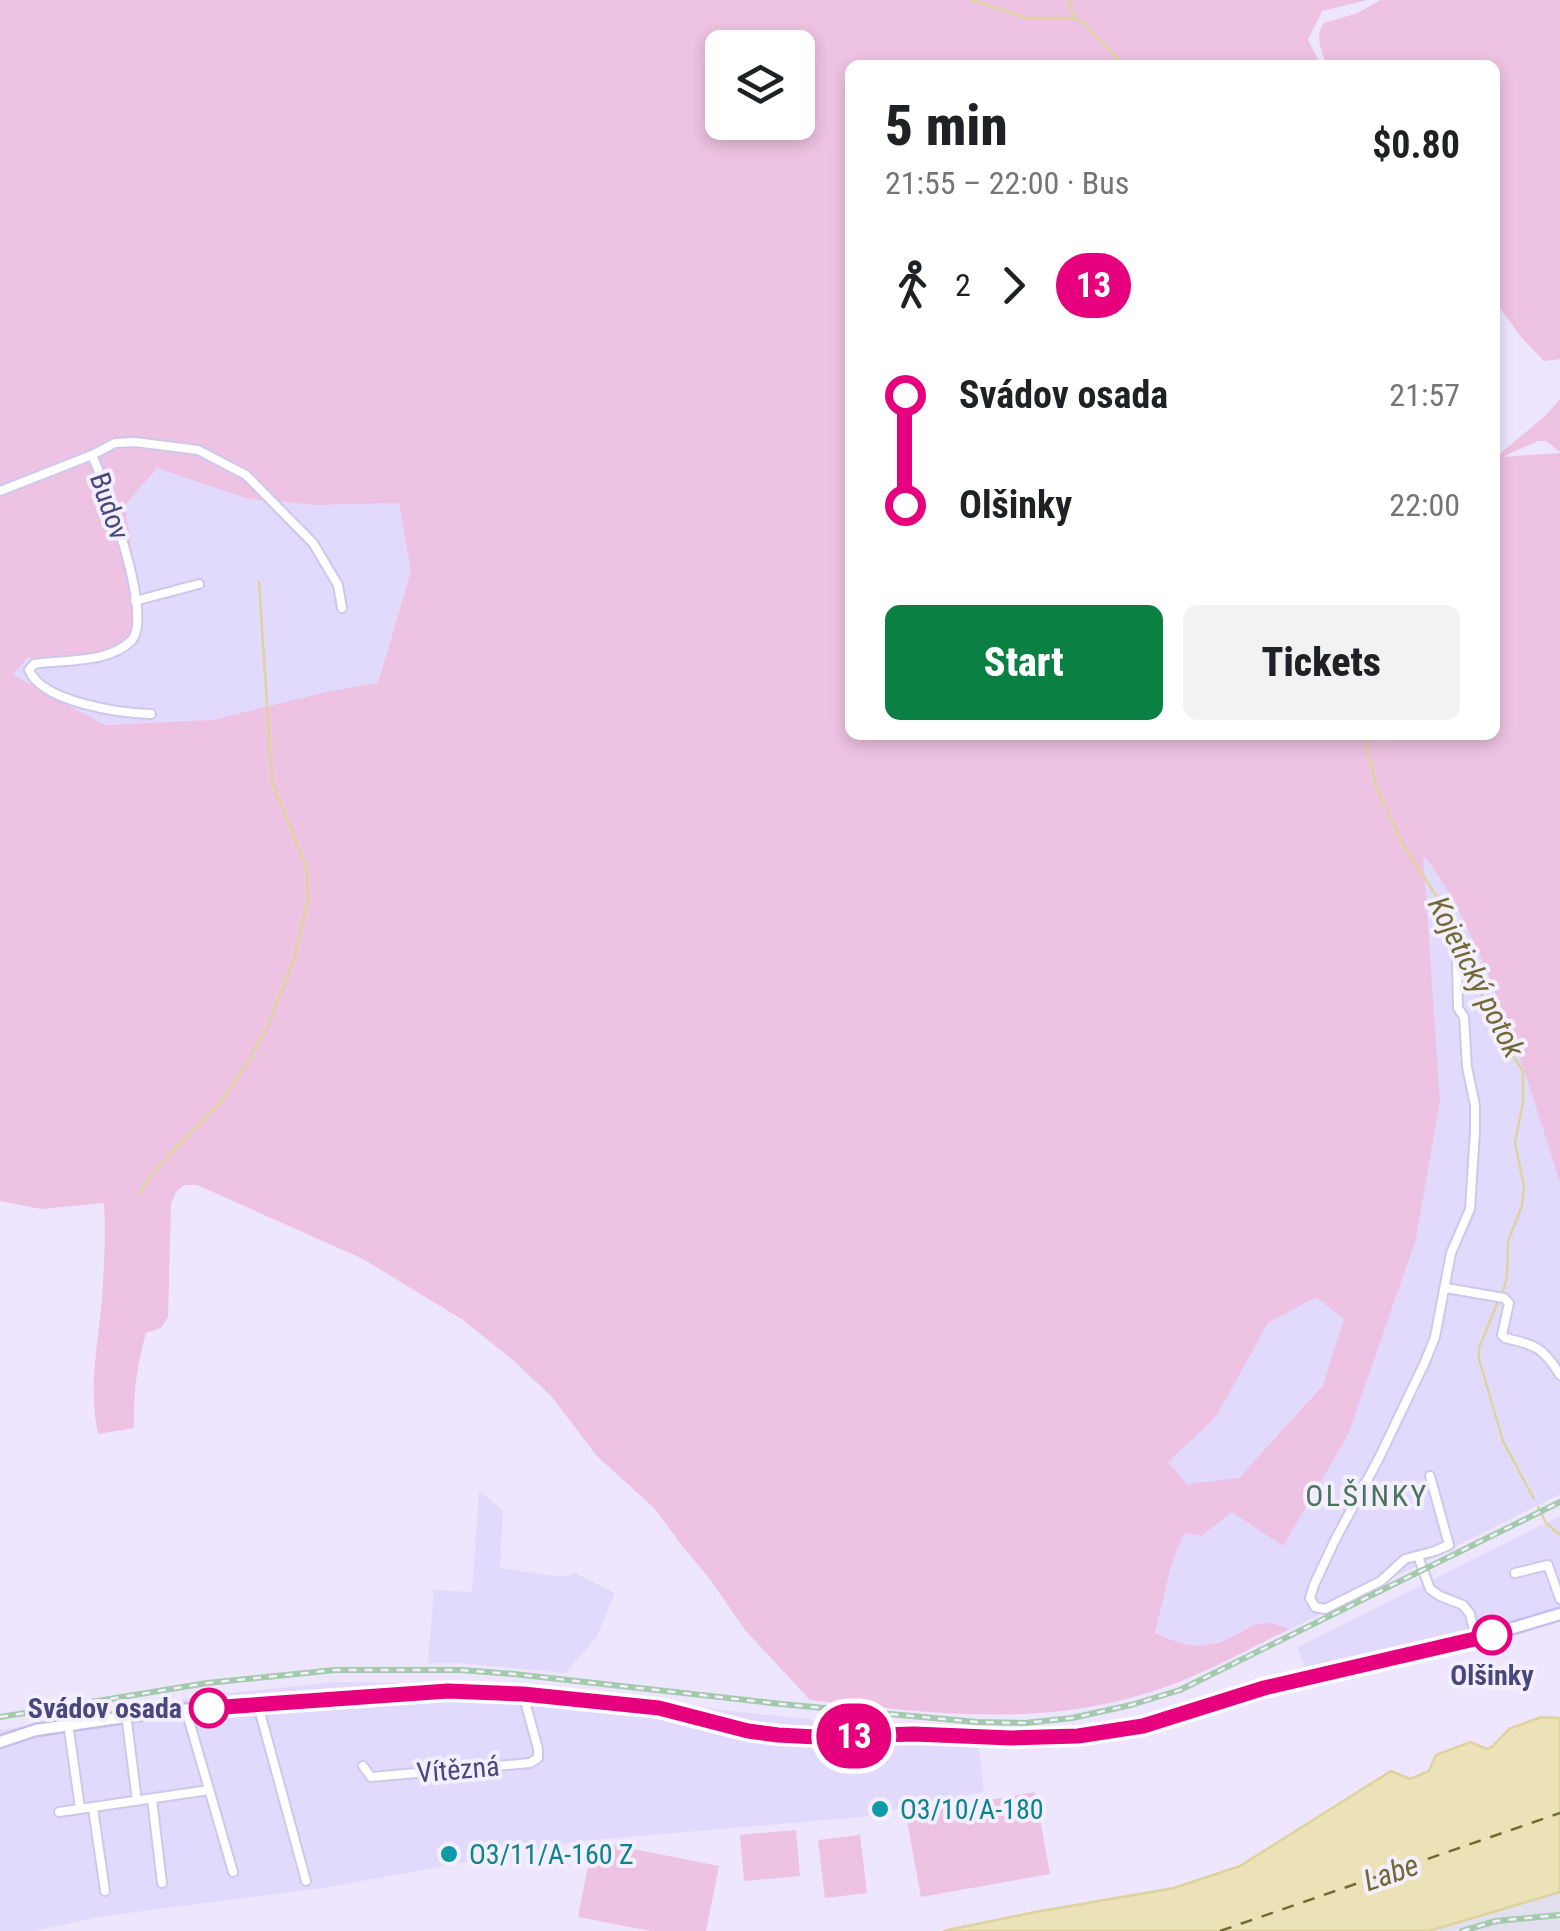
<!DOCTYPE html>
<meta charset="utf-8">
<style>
:root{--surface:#fff;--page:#f2f2f2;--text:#202124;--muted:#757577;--accent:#0b8043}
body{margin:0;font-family:"Roboto Condensed",sans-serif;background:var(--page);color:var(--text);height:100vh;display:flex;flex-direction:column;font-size:38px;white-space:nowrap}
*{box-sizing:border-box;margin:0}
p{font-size:32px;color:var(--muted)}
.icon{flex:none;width:55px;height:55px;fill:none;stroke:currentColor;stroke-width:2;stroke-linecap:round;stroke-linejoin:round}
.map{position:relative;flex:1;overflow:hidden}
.drawer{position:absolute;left:845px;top:60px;width:655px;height:680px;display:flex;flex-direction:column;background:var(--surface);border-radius:15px;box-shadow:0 5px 15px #0003}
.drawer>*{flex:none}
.badge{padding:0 20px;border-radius:32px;font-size:35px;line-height:65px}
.fabs{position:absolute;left:705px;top:30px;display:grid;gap:20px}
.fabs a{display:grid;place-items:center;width:110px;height:110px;border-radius:15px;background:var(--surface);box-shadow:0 5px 15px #0003;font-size:50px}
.map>.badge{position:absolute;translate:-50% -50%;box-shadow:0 0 0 5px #fff}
.legs{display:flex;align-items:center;gap:15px;height:110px;padding:0 40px;font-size:32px}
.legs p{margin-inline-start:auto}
.head{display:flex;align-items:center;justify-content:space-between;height:170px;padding:0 40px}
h1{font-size:55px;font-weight:800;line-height:75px}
.cta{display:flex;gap:20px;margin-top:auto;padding:20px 40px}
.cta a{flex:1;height:115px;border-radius:15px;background:var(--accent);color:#fff;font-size:40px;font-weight:800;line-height:115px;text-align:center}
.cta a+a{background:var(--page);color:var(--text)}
ul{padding:0 40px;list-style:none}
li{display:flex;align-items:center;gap:35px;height:110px;font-size:38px}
li i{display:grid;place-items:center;width:15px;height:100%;margin:0 12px;background:currentColor}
li i::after{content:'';width:25px;height:25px;margin:-12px;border:8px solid;border-radius:50%;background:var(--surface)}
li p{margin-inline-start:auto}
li:first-child i{background:linear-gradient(#0000 50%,currentColor 0)}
li:last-child i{background:linear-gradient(currentColor 50%,#0000 0)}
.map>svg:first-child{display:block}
</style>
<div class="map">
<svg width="1560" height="1931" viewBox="0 0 1560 1931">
<rect width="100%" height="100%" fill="#ede6fe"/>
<g fill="#e2dafc">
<path d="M 157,468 L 248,499 L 316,505 L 399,502 L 411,571 L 378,683 L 326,692 L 212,720 L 105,725 L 13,675 L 27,658 L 110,659 L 142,621 L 125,504 Z"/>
<path d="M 1422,853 L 1456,902 L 1486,970 L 1517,1044 L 1560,1183 L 1560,1494 L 1290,1629 L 1266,1623 L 1246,1628 L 1230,1638 L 1206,1646 L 1180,1645 L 1155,1633 L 1171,1566 L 1184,1533 L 1201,1536 L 1231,1511 L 1283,1545 L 1348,1435 L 1416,1239 L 1440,1100 Z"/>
<path d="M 1316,1296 L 1345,1320 L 1323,1384 L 1239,1479 L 1187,1484 L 1168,1462 L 1216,1417 L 1268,1323 Z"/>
<path d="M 479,1491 L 503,1510 L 500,1568 L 563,1577 L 575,1573 L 615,1593 L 596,1638 L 565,1673 L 460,1663 L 428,1663 L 434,1590 L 472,1592 Z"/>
<path d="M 1560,1516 L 1560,1609 L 1478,1636 L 1306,1672 L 1298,1647 Z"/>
<path d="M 336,1682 L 459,1683 L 513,1687 L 916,1731 L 977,1735 L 984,1792 L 862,1817 L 581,1841 L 323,1888 L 97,1917 L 36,1931 L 0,1931 L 0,1730 L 209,1695 Z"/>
</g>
<path fill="#e2e0ee" d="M 1560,1892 L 1560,1931 L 1429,1931 L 1440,1928 Z"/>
<g fill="#eec2e2" fill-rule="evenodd">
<path d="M 0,0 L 1367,0 L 1322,11 L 1308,40 L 1321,65 L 850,65 L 850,735 L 1495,735 L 1495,458 L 1545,416 L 1560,399 L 1560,452 L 1546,441 L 1538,441 L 1502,457 L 1560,453 L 1560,1183 C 1536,1106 1513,1030 1480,956 C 1464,920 1448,886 1423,855 L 1440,1100 L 1416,1239 L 1348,1435 L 1283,1546 L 1232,1512 L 1201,1536 L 1184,1533 L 1171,1566 L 1155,1633 C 1183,1646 1201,1651 1230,1638 C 1242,1632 1253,1622 1267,1623 C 1274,1623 1283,1628 1290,1629 C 1244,1651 1199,1677 1151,1692 C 1035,1729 927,1712 810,1700 L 745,1630 L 709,1578 L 683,1547 L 655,1509 L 596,1455 L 552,1397 L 514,1361 L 463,1320 L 363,1259 L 197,1185 L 184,1185 L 176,1192 L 171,1204 L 168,1317 L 161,1328 L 146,1333 C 137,1364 133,1396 134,1428 L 98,1434 C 88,1388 98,1345 102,1299 C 104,1268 106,1235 104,1203 L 41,1209 L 0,1201 ZM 722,48 L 798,48 L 798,122 L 722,122 ZM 157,468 L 248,499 L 316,505 L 399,503 L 411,571 L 378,683 L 326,692 L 212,720 L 105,725 L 13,675 L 27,658 L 110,659 L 138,644 L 142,621 L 125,505 ZM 1316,1297 L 1344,1319 L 1323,1385 L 1239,1478 L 1187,1484 L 1168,1462 L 1216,1417 L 1268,1323 Z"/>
<path d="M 1380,0 L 1560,0 L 1560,359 L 1544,361 L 1520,336 L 1495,301 L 1495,65 L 1326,65 C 1322,51 1314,36 1324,23 L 1358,13 Z"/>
<path d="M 1035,1792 L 1050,1874 L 921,1897 L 906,1815 Z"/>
<path d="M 796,1830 L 800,1876 L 744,1881 L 740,1835 Z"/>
<path d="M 860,1835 L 867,1893 L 825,1898 L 818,1840 Z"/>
<path d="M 593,1841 L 719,1866 L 706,1931 L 651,1931 L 578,1917 Z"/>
</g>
<path fill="#ebe2b8" stroke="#ded39d" stroke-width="2.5" d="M 1541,1717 L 1560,1718 L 1560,1892 L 1429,1931 L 943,1931 L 1035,1912 L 1174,1888 L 1240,1866 L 1391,1771 L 1410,1779 L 1429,1771 L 1436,1755 L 1470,1742 L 1487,1749 L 1492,1747 L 1509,1729 Z"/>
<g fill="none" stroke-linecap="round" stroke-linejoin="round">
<g stroke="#ded39d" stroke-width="2.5">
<path d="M 971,0 L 1027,18 L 1074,18 L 1083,22 L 1123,65"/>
<path d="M 1070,0 L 1070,9 L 1074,17"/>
<path d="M 1364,735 L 1376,786 L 1402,843 L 1448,914 L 1499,1035 L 1523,1071 L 1523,1103 L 1515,1142 L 1524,1187 L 1522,1206 L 1508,1241 L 1507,1277 L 1503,1291"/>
<path d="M 140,1193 L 145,1183 L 168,1156 L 219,1104 L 250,1059 L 269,1023 L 294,959 L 308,900 L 307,868 L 272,782 L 259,582"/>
<path d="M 1497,1304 L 1479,1348 L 1479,1359 L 1503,1441 L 1534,1499"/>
<path d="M 1538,1507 L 1546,1523 L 1560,1535"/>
</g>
<path stroke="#726933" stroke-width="2.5" stroke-dasharray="12 10" stroke-linecap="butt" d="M 1220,1931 L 1560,1813"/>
<defs>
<g id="minor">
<path d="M 0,491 L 92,455"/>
<path d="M 135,601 L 199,584"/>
<path d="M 151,714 C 119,713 42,702 29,670 L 34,664 C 64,659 107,664 131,641 C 155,618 105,485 92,455 L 115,443 L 135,442 L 198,450 L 246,475 L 313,543 L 338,585 L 342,608"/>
<path d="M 1446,1288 L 1504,1298 L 1509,1303 L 1502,1335 L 1505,1338 C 1536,1345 1543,1347 1560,1375"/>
<path d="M 1430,1476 L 1449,1545 L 1435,1551 L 1405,1559 L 1381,1581 L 1325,1609 L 1315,1607 L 1310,1598 L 1314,1585 L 1335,1540 L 1379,1458 L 1425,1362 L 1435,1337 L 1451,1253 L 1470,1209 L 1475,1131 L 1475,1105 L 1467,1067 L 1464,1017 L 1458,1008 L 1457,959 L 1452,940"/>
<path d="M 1418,1556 L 1430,1589 L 1440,1596 L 1463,1605 L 1470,1614 L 1476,1639"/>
<path d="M 1515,1573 L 1548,1565 L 1560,1599"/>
<path d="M 258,1705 L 306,1881"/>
<path d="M 186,1710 L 233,1872"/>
<path d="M 127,1722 L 137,1801"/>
<path d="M 69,1730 L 80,1808"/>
<path d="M 363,1766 L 371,1777 L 530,1763 L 538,1758 L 538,1749 L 523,1694"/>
<path d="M 152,1799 L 162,1883"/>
<path d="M 93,1808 L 105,1891"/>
<path d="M 59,1812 L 209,1790"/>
</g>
<path id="secondary" d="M 0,1742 L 36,1730 L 166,1711 L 448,1691 L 523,1694 L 659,1708 L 748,1731 L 778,1735 L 816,1737 L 915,1733 L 1011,1739 L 1078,1736 L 1143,1726 L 1264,1688 L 1476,1639 L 1560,1614"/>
</defs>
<use href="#minor" stroke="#cdc8eb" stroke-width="12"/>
<use href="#secondary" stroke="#c6bfec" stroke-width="15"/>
<use href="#minor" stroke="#fff" stroke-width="8"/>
<use href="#secondary" stroke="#fff" stroke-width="10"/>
<defs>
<g id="rail">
<path d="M 0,1717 L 207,1683 L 335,1670 L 460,1670 L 514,1674 L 781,1704 L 977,1722 L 1025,1723 L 1072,1718 L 1131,1705 L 1180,1690 L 1560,1502"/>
<path d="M 1462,1931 L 1496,1921 L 1560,1915"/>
</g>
</defs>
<use href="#rail" stroke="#a2caab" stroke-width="6"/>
<use href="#rail" stroke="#f3efff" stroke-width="2.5" stroke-dasharray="8" stroke-linecap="butt"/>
</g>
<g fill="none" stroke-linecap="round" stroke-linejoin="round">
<defs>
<path id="line-1" d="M 209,1708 L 448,1691 L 523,1694 L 659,1708 L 748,1731 L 778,1735 L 816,1737 L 914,1734 L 1011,1738 L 1078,1736 L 1143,1726 L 1264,1688 L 1492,1635"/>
</defs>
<use href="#line-1" stroke="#fff" stroke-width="22"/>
<use href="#line-1" stroke="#e6007e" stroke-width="15"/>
</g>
<g fill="#fff" stroke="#e6007e" stroke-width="5">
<circle cx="1492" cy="1635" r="18"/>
<circle cx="209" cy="1708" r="18"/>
</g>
<g fill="#0f9aa8" stroke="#f3efff" stroke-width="4">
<circle cx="880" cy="1809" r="10"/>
<circle cx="449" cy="1854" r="10"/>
</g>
<g text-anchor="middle" stroke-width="8" stroke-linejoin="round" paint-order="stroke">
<g font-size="28" fill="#49477b" stroke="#f3efff">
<text transform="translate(110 506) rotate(71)" y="10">Budov</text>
<text transform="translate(458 1769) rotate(-5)" y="10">Vítězná</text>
</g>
<g font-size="28" font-weight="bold" fill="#49477b" stroke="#f3efff">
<text x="1492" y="1685">Olšinky</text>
<text x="182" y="1718" text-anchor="end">Svádov osada</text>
</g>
<g font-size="28" fill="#0d838f" stroke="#f3efff" text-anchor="start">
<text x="900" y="1819">O3/10/A-180</text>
<text x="469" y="1864">O3/11/A-160 Z</text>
</g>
<g font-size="30" font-style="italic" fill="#726933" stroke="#f3efff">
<text transform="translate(1476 977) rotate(63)" y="10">Kojetický potok</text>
<text transform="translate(1391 1873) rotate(-19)" y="10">Labe</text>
</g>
<g font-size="30" letter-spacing="2.5" fill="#4a7458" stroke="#f3efff">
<text x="1367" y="1506">OLŠINKY</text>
</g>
</g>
</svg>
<div class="fabs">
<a><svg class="icon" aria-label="layers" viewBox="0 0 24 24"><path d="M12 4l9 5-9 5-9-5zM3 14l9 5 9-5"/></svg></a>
</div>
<b class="badge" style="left:854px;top:1736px;background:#e6007e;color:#fff">13</b>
<section class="drawer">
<div class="head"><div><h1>5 min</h1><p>21:55 – 22:00 · Bus</p></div><b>$0.80</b></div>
<div class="legs"><svg class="icon" aria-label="walk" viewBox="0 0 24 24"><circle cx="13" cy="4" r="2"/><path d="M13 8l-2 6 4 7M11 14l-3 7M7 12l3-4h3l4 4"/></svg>2<svg class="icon" aria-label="forward" viewBox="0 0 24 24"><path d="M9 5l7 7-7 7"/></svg><b class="badge" style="background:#e6007e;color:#fff">13</b></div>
<ul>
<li><i style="color:#e6007e"></i><b>Svádov osada</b><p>21:57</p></li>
<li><i style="color:#e6007e"></i><b>Olšinky</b><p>22:00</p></li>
</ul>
<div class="cta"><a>Start</a><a>Tickets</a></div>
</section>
</div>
